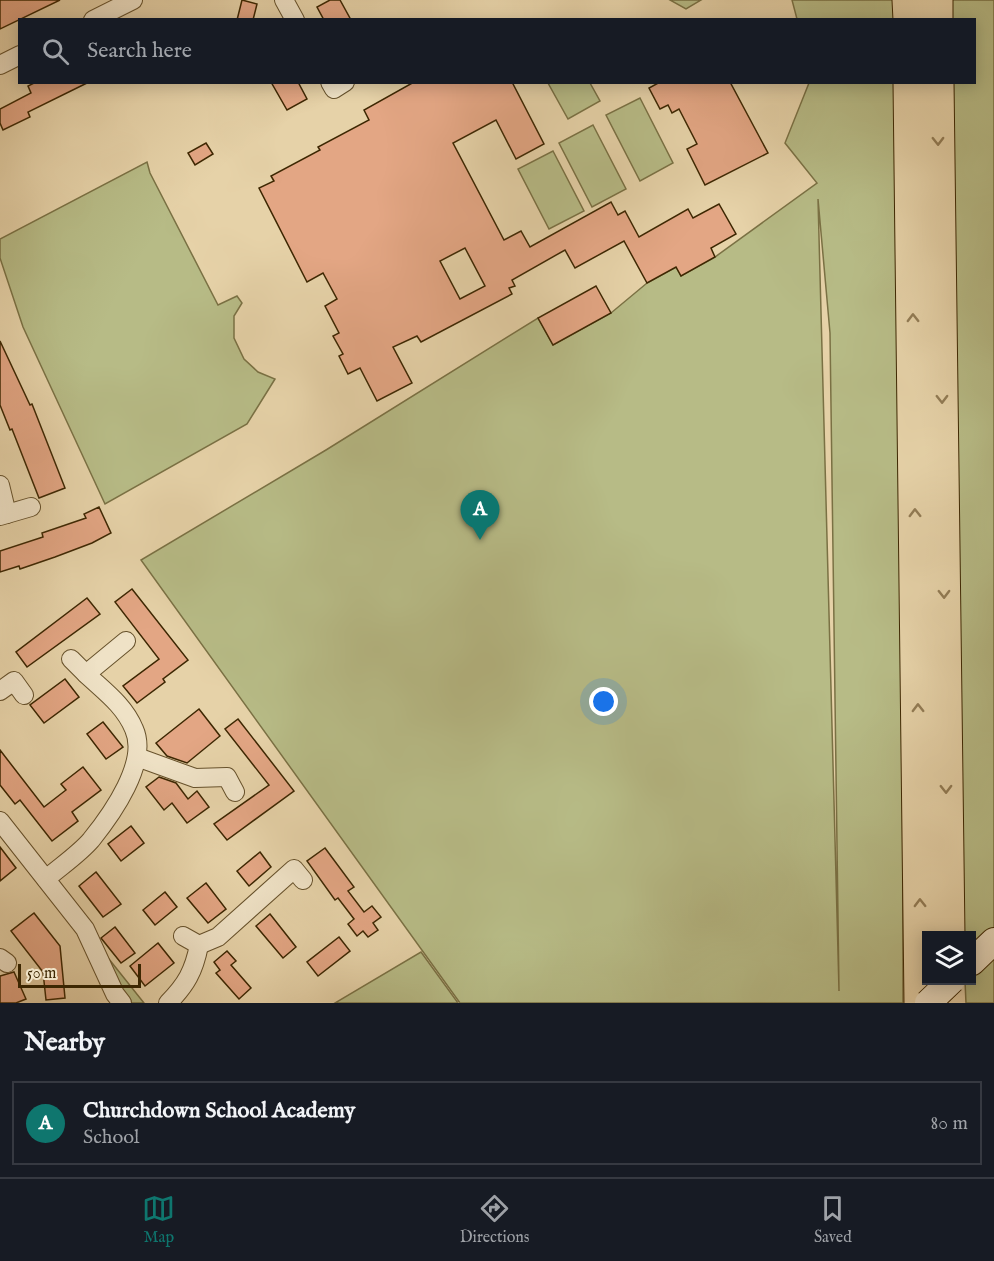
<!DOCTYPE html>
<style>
:root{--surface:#171b24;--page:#20242c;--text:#f1f3f6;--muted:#9ea1a6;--line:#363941;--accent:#0f766e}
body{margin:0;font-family:"IM FELL English",serif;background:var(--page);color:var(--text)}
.controls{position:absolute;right:18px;bottom:18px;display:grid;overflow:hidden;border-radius:0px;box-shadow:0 3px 15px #0003}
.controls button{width:54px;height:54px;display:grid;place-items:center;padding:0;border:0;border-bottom:2px solid var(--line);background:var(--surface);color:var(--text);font:30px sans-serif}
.scale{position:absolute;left:18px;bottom:15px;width:123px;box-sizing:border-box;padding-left:6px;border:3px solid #3d2702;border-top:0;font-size:16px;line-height:21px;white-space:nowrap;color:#3d2702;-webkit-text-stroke:4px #efe2c6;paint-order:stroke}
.you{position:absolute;left:604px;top:702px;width:21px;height:21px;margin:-15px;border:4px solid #fff;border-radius:50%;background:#1a73e8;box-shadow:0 0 0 9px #1a73e833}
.badge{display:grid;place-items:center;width:39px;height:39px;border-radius:50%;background:var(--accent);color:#fff;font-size:20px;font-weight:700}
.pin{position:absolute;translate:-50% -50px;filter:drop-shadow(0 2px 3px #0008)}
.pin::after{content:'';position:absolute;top:32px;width:21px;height:18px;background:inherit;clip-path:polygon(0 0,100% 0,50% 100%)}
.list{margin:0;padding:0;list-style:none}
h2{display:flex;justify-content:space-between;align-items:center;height:78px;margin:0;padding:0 24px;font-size:26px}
h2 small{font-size:20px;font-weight:400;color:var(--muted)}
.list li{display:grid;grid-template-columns:39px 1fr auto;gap:18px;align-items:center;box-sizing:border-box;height:84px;margin:0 12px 12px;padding:0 12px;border:2px solid var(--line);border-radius:0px}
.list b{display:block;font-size:22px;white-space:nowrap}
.list p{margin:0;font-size:20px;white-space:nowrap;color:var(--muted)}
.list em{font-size:20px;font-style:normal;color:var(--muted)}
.icon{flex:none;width:33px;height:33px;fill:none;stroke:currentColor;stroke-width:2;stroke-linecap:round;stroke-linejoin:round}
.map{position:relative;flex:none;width:994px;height:1003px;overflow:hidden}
.search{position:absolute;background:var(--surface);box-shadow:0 3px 15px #0003;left:18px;right:18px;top:18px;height:66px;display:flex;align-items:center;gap:15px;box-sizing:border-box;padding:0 21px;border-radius:0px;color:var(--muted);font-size:22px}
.sheet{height:174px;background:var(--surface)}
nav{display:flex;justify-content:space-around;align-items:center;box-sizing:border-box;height:84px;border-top:2px solid var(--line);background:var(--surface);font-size:16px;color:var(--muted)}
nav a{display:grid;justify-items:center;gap:3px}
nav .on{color:var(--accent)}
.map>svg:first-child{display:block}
.green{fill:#b7bb86;stroke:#7a7144;stroke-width:1.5;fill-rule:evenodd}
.building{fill:#e3a684;stroke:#3d2702;stroke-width:1.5;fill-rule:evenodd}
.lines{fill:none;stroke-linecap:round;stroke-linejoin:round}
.street-casing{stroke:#67522c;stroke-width:20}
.secondary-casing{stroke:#3d2702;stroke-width:28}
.highway-casing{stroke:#3d2702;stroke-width:35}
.street{stroke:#efe2c6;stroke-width:18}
.secondary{stroke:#efe2c6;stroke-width:26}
.highway{stroke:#e6d2a8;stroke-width:33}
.secondary-bridge-casing{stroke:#3d2702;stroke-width:28;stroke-linecap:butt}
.secondary-bridge{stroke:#efe2c6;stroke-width:26}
.oneway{stroke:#927c55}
</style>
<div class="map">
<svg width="994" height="1003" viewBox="0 0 994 1003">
<rect width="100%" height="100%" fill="#e6d2a8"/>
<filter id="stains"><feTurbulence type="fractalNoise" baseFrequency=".00333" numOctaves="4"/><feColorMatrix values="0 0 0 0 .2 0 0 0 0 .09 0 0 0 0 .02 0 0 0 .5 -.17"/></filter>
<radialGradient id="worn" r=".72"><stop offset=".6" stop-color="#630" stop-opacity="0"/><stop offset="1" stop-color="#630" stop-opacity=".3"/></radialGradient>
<!-- green -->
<g class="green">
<polygon points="670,0 701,0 686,9"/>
<polygon points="792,0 895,0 895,19 797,19"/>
<polygon points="949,0 994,0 994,1003 966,1003 965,981 972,980 972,936 964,935 950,83 974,82 974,20 949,19"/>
<polygon points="548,83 590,83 600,101 568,119"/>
<path d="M809,83H896L902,517L903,1003H460L141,560L326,450L538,318L553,345L611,313L647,283L676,267L681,276L715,257L817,183L785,143ZM818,199L830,333L839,991V990Z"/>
<polygon points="640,98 673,163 640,181 606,115"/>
<polygon points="593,125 626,189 592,207 559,143"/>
<polygon points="553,151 584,211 549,229 518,169"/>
<polygon points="147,162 150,173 218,305 237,296 242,303 234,316 234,338 244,359 258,372 275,379 247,424 105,504 23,327 0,258 0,239"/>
<polygon points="85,929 144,1003 122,1003"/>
<polygon points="421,952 458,1003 335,1003"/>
</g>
<!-- building -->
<g class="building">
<polygon points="0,0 60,0 0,29"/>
<polygon points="242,0 257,4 253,20 237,20"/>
<polygon points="330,0 340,0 351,20 324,20 317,7"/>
<polygon points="36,82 89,82 28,112 30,117 3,130 0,123 0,109 31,93 28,86"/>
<polygon points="271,82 298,82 307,99 287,110"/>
<path d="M414,82H512L544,144L516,159L496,120L453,143L504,240L521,231L530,247L611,202L618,215L625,211L639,237L688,209L693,218L719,204L736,234L711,248L715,257L681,276L676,267L647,283L624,241L575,268L565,250L512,280L515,286L509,288L512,294L421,342L417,336L393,347L412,383L377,401L360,368L348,374L339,356L343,354L333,336L339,333L325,306L337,299L323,273L307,282L259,188L274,181L271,176L320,150L318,147L369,120L364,110ZM465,248L485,286L460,299L440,261Z"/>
<polygon points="660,82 730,82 768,153 705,185 687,149 697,144 679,109 672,113 668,105 660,109 649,88"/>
<polygon points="206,143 213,154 195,165 188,153"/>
<polygon points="596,286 611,313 553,345 538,318"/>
<polygon points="0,341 30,405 32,404 65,488 39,498 12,429 10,430 0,405"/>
<polygon points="99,507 111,533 92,543 55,557 20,569 19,566 0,572 0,551 43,537 42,533 86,518 84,514"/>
<polygon points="132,589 188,660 163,679 165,682 137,703 123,686 159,659 115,602"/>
<polygon points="87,598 100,614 27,667 16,652"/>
<polygon points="65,679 79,697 44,723 30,705"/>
<polygon points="199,709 220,736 187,763 167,756 156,743"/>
<polygon points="238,719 294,791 227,840 214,824 269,785 225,729"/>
<polygon points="103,722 123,747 106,759 87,734"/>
<polygon points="0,750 44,807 66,790 61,784 83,767 101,790 72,812 78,821 52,841 20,800 15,804 0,785"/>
<polygon points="159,777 176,783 188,799 197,791 209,807 187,823 172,803 164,810 146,787"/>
<polygon points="131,826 144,843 121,861 108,844"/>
<polygon points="0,847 16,868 0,881"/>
<polygon points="325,848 354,887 348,891 364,912 372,906 381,917 373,923 378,930 368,937 363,931 357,936 348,924 354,919 338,898 335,900 307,861"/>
<polygon points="260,852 271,867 249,886 237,871"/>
<polygon points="96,872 121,904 103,917 79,886"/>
<polygon points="206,883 226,909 208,923 187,898"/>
<polygon points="165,892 177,907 155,925 143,910"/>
<polygon points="34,913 60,946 65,998 46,1000 43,972 11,931"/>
<polygon points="270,914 296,947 283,958 256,926"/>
<polygon points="115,927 135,953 121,963 101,938"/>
<polygon points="339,937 350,951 318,976 307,962"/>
<polygon points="158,943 174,963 145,986 130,966"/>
<polygon points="227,951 236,961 231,965 251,988 239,999 216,973 220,970 214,962"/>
<polygon points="14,972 26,999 16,1003 0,1003 0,976"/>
</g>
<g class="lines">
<!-- street casing -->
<g class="street-casing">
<g id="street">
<polyline points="284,0 295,20"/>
<polyline points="93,20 133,0"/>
<polyline points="0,65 20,55"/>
<polyline points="330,82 334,89 345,82"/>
<polyline points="0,485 7,514"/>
<polyline points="0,516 31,507"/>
<polyline points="71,659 86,674"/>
<polyline points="0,691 14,681 24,695"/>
<polyline points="137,757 195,778 227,777 235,792"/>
<polyline points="0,821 85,929 115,994 122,1003"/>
<path d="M46,879C61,866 79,854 91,840C112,814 149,762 134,729C124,705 104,691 86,674L126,641"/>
<polyline points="199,945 218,937 294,869 303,880"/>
<polyline points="0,958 7,963"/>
<path d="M168,1003C186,985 194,971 199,945L183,936"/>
</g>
</g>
<!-- secondary casing -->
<g class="secondary-casing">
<polyline id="secondary" points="972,962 994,941"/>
</g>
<!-- highway casing -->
<g class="highway-casing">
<g id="highway">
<polyline points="909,0 910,20"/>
<polyline points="936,0 936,20"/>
<polyline points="910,82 921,1003"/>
<polyline points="937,82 948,936"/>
</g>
</g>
<!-- street -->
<use href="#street" class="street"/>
<!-- secondary -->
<use href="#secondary" class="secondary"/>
<!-- highway -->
<use href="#highway" class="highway"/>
<!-- secondary-bridge casing -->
<g class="secondary-bridge-casing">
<polyline id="secondary-bridge" points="928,1003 952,980"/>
</g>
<!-- secondary-bridge -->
<use href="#secondary-bridge" class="secondary-bridge"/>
</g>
<!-- one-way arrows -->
<defs><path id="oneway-chevron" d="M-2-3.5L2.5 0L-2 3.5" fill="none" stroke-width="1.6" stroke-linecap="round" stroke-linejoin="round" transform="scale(1.5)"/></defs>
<g class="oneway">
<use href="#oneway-chevron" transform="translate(938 141) rotate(89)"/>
<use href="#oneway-chevron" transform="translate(913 318) rotate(-91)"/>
<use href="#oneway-chevron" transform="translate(942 399) rotate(89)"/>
<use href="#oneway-chevron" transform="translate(915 513) rotate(-91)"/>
<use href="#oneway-chevron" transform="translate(944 594) rotate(89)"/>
<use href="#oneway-chevron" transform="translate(918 708) rotate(-91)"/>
<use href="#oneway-chevron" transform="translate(946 789) rotate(89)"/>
<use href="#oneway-chevron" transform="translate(920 903) rotate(-91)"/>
</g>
<rect width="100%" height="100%" filter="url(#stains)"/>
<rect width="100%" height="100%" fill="url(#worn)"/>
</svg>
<div class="controls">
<button><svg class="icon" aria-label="layers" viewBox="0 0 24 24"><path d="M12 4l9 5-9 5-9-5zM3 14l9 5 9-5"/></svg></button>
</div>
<div class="scale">50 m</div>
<div class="you"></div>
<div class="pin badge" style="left:480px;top:540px">A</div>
<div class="search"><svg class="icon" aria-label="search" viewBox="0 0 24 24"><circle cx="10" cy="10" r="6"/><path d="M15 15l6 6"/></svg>Search here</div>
</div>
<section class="sheet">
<h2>Nearby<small></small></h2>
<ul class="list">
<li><span class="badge">A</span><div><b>Churchdown School Academy</b><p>School</p></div><em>80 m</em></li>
</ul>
</section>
<nav>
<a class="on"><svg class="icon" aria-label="map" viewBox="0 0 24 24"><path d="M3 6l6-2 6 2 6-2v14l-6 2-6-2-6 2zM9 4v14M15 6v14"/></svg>Map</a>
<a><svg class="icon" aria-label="directions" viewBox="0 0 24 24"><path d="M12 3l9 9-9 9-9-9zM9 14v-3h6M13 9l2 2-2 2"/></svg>Directions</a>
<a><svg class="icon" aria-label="saved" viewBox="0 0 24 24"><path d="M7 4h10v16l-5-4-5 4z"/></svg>Saved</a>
</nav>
